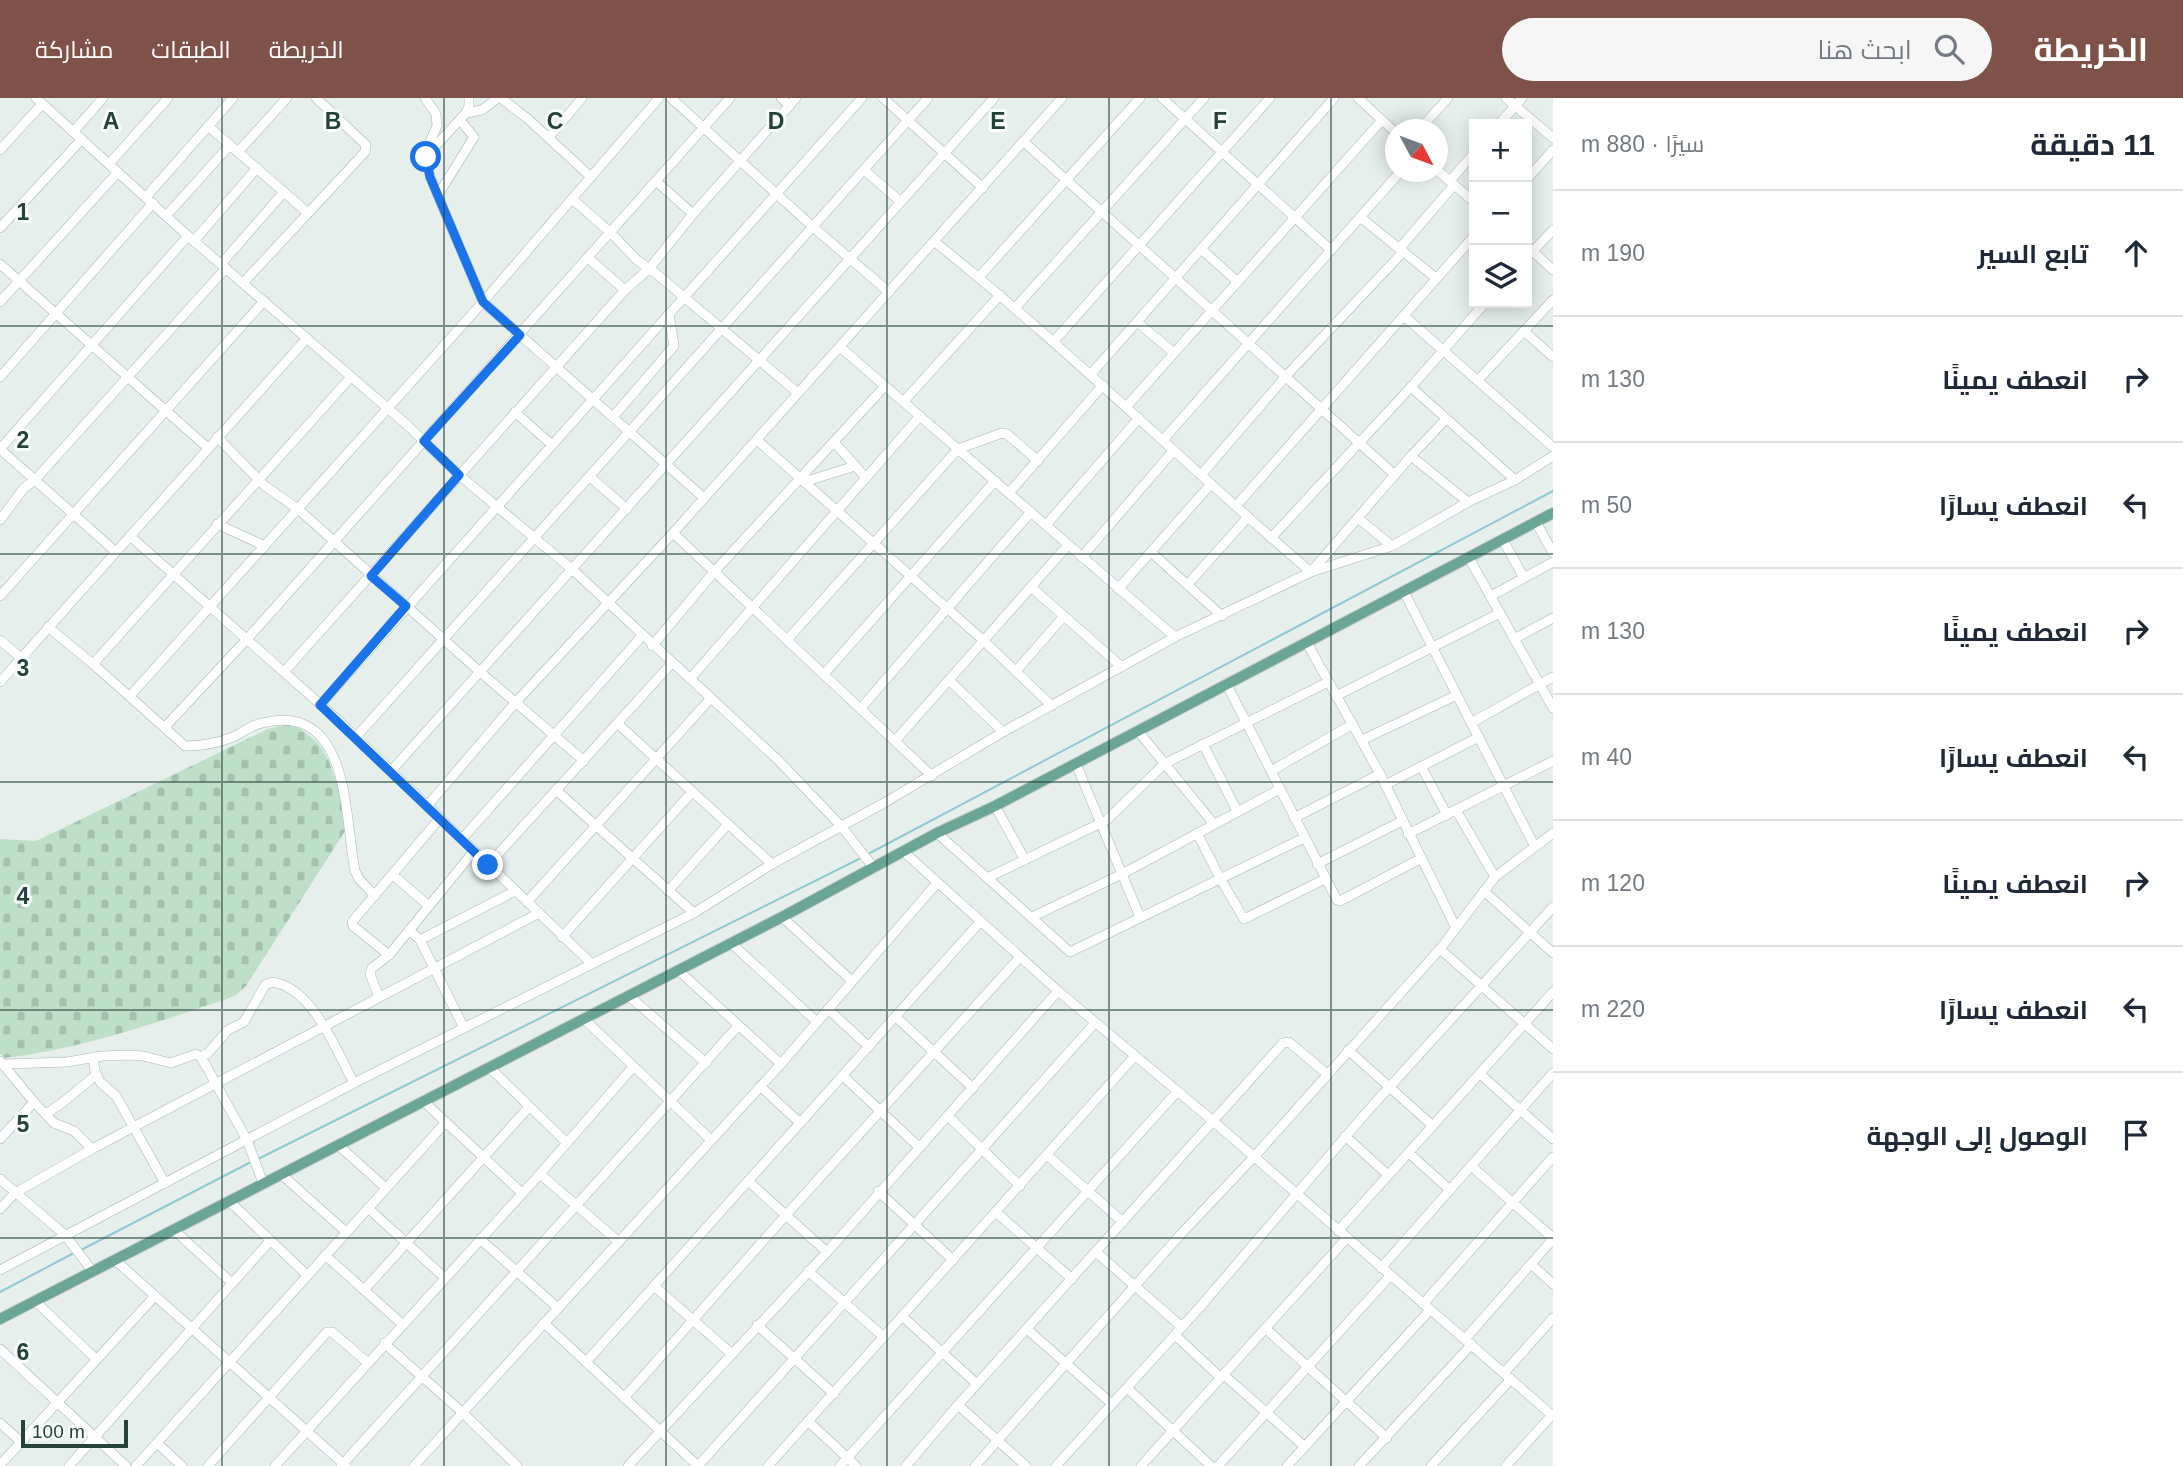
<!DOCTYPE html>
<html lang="ar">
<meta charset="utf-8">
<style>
:root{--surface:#fff;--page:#f6f6f7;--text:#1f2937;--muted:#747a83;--line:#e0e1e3;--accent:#7f5249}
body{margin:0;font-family:Arial,Cairo,sans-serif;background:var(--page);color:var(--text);direction:rtl}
.controls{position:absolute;right:21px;top:21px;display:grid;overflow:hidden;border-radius:0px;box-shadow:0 4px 18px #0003}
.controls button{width:63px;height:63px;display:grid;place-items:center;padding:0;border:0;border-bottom:2px solid var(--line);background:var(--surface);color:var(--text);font:35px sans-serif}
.compass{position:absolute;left:1385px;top:21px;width:63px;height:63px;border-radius:50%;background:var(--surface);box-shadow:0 4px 18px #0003;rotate:131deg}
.scale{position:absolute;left:21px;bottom:18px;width:107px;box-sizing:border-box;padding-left:7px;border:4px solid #24423a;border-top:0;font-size:19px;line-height:24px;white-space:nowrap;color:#24423a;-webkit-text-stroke:5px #f7fbf9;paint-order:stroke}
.stop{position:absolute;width:21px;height:21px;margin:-16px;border:5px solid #1a73e8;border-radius:50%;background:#fff}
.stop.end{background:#1a73e8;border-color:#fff;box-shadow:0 2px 7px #0008}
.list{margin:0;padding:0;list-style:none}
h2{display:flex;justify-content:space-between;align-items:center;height:91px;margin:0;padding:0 28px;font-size:30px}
h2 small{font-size:23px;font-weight:400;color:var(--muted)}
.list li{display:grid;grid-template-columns:46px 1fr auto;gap:21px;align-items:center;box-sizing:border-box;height:126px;padding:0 28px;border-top:2px solid var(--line)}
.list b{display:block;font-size:26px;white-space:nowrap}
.list em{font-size:23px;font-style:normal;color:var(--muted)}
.icon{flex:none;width:38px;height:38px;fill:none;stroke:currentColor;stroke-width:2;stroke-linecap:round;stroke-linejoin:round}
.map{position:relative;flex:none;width:1553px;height:1368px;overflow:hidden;direction:ltr}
header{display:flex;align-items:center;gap:42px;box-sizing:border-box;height:98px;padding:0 35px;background:var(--accent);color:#fff}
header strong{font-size:33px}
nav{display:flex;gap:38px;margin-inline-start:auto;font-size:24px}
.search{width:490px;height:63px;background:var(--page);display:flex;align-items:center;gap:18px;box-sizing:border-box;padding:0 24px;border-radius:38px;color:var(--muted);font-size:26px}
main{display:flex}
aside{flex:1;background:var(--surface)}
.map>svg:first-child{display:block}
.cemetery{fill:url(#cemetery-stones)}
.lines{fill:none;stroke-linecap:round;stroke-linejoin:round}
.stream{stroke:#8ec9d4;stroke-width:2}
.minor-casing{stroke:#a8b8b2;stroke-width:10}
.major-casing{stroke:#c2cac8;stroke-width:12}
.minor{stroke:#fff;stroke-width:9}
.major{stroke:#6aa596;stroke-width:10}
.route{stroke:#1a73e8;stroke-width:9}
.grid{fill:none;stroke:#24423a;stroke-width:2;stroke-opacity:0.55}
.grid-label{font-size:23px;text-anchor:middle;font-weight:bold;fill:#24423a;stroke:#f7fbf9;stroke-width:6;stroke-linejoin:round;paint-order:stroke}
</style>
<header>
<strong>الخريطة</strong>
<div class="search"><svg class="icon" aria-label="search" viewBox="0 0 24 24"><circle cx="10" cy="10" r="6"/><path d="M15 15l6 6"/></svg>ابحث هنا</div>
<nav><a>الخريطة</a><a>الطبقات</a><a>مشاركة</a></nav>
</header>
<main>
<aside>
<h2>11 دقيقة<small>سيرًا · 880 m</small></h2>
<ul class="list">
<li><svg class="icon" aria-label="ahead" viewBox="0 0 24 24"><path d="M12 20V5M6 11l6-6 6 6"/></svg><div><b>تابع السير</b></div><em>190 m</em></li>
<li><svg class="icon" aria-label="right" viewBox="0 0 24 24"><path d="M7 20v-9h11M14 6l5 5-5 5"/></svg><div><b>انعطف يمينًا</b></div><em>130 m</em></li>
<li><svg class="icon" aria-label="left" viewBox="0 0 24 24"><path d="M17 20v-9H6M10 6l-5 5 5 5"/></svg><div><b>انعطف يسارًا</b></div><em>50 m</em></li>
<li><svg class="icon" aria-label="right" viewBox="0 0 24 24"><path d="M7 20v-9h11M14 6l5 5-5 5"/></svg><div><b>انعطف يمينًا</b></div><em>130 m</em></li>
<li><svg class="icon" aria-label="left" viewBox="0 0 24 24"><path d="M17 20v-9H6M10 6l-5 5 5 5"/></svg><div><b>انعطف يسارًا</b></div><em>40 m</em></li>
<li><svg class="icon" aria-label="right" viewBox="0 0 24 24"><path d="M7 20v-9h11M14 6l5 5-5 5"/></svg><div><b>انعطف يمينًا</b></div><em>120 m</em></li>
<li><svg class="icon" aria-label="left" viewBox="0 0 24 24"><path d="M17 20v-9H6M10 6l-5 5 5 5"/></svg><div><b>انعطف يسارًا</b></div><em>220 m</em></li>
<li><svg class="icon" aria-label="arrive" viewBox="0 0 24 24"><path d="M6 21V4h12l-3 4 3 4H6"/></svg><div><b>الوصول إلى الوجهة</b></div></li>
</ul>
</aside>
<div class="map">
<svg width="1553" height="1368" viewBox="0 0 1553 1368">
<defs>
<pattern id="cemetery-stones" width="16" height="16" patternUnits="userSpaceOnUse" patternTransform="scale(1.75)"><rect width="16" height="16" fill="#bfe0c8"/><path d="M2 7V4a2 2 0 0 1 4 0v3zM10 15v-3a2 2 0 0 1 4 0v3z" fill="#a4c1ad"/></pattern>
</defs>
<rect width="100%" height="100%" fill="#e6efeb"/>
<!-- cemetery -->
<path class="cemetery" d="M288,626L301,631L318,645L328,661L340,695L345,733L246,888L236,897L224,902C152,926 81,951 5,960L0,956V741L36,743L268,631Z"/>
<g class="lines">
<!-- stream -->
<g class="stream">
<polyline points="870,755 1553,393"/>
<polyline points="260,1060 859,761"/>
<polyline points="83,1151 249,1065"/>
<polyline points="0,1194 72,1156"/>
</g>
<!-- minor casing -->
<g class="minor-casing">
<g id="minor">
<polyline points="36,0 188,138 406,326 459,377 573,472 778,662 841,728 874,770"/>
<polyline points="425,0 436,16 437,28 426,53 430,79 483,204 704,400"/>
<polyline points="501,0 528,21 591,79"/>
<polyline points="671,0 813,129 889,194"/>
<polyline points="781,0 790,8"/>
<polyline points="883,0 983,90"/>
<polyline points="1162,0 1331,152"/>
<polyline points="1358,0 1395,34"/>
<polyline points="1506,0 1553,40"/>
<polyline points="466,15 482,12 498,0"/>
<polyline points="1499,26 1522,0"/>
<polyline points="208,28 308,115"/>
<polyline points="1419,32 1448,0"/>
<polyline points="73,34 103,0"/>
<polyline points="549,39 582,0"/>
<polyline points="1024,44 1395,377"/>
<polyline points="0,52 42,6"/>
<polyline points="238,54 287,0"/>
<polyline points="428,56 466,15 469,8 469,0"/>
<polyline points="109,66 168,0"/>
<polyline points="864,72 900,103"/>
<polyline points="1437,72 1474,104"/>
<polyline points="1527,81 1553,52"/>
<polyline points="1450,83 1474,55"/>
<polyline points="657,84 693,116"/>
<polyline points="438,97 474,39 460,22"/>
<polyline points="146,99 233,0"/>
<polyline points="572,101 610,134 637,162 659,178 798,295"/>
<polyline points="166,118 230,47"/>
<polyline points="1360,119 1436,180"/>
<polyline points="0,130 82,41"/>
<polyline points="194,143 257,70"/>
<path d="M935,144C1065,248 1184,366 1311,474L1411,358"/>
<polyline points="1527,148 1553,172"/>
<polyline points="1201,151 1238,184"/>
<polyline points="1399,151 1454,87"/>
<polyline points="1527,159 1553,132"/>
<polyline points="588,160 625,192"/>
<polyline points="0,166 208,350"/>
<polyline points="221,166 284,94"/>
<polyline points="979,179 1140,0"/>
<polyline points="243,185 365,54 366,47 316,0"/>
<polyline points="0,204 118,74"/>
<polyline points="1015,210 1204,0"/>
<polyline points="1404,218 1553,349"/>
<polyline points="1137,224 1173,254"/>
<polyline points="1524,233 1553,259"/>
<polyline points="1054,243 1270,0"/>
<polyline points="840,249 1175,539"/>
<polyline points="1091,276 1334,0"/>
<polyline points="0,279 153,105"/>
<polyline points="1478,282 1553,202"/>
<polyline points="1411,289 1515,382"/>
<polyline points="904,303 1000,197"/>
<polyline points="1126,309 1382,22"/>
<polyline points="515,314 552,347"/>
<polyline points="613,319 674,248 669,216"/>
<polyline points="1446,321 1411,358 1468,404"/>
<polyline points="217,339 265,388 298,411 479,573 584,663"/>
<polyline points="757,342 984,543 1052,608"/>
<polyline points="1163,342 1400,74"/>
<polyline points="834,344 866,380"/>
<polyline points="0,351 188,138"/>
<polyline points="0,351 116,454"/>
<polyline points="1201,377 1286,278 1403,154"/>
<polyline points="590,379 627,411"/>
<polyline points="804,384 855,368"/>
<polyline points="1009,395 1103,287"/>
<polyline points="1236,408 1474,138"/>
<polyline points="1359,421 1392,448"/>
<polyline points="0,422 24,390 34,383 226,170"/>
<polyline points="1536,424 1553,455"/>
<polyline points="217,426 265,448"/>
<polyline points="1046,427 1139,320"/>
<polyline points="673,435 932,678"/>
<polyline points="130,438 337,621 592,866"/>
<polyline points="1271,440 1411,289 1485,205"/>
<polyline points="1503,442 1524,480"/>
<polyline points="1151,454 1222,518"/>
<polyline points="1082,459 1174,352"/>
<polyline points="1469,460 1553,610"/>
<polyline points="1188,486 1248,419"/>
<polyline points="1031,489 1122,569"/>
<polyline points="1118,491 1211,386"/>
<polyline points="1404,494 1534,747"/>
<polyline points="0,498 264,203"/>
<polyline points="1491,498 1553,464"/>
<path d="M48,529L93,566L185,648C201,648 218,645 233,639C242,635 251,627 262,625C351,603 344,718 355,773L359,781L375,798"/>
<polyline points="1514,541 1553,520"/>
<polyline points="0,542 21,560"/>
<polyline points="787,542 958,351 1002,335 1007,336 1038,363"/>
<polyline points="1307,545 1380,676 1456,830"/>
<polyline points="652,548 714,474 885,288"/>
<polyline points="93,566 351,279"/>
<polyline points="1016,573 1064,518"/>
<polyline points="284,574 625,192 649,171 693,116 796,0"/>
<polyline points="824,576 995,383"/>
<polyline points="690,581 920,318"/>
<polyline points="949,582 1003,634"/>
<polyline points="0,584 307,240"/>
<polyline points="1227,587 1337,802 1340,803 1420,761"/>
<polyline points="130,598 483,204 659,0"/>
<polyline points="1336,598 1500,515"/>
<polyline points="320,607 862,0"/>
<polyline points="861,610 1031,414"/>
<polyline points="1471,625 1553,579"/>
<polyline points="618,626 772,766"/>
<polyline points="165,629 247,541 730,0"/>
<polyline points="1138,633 1213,725"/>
<polyline points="356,639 928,0"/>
<polyline points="1362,642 1457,597"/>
<polyline points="895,643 1068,447"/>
<polyline points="1203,646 1237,713"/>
<polyline points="1076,666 1140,819"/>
<polyline points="1421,668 1447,717"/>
<polyline points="391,673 994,0"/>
<polyline points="1271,673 1353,626"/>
<polyline points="1385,687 1479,639"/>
<polyline points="556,692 694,815"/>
<polyline points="427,708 516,604 673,435 1062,0"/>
<polyline points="995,708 1025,762"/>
<polyline points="1456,712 1495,779"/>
<polyline points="1294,720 1380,676"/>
<polyline points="937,735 1070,854 1304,740"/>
<polyline points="1197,735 1220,780 1244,821 1325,781"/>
<polyline points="1408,736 1553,663"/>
<polyline points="462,741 642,538"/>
<polyline points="904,754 1058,893 1213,1023 1553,1318"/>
<polyline points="1317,766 1402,723"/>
<polyline points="488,767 672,565"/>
<polyline points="393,777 429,808"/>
<polyline points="989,779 1107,722 1164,666 1328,584"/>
<polyline points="668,793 728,726"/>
<polyline points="1484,793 1553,855"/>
<polyline points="527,804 711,600"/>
<polyline points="782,819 852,883"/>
<polyline points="1032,819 1122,776 1280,691"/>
<polyline points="409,832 420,842 464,930"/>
<polyline points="562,839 692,694"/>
<polyline points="420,842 515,793"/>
<polyline points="731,845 817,924"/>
<polyline points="1440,851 1553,951"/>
<polyline points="389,857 353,828 352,824 440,720"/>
<polyline points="678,872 781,966"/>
<polyline points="629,898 706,965"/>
<polyline points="379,899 370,876 372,870 389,857 474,753"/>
<polyline points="828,911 869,949"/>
<polyline points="897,920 973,990"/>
<polyline points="584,921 711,1042"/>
<polyline points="1348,952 1433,1028"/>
<polyline points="93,959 95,973 100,984 116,998 165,1085"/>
<polyline points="201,959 247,1042 263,1085"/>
<polyline points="0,963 34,1004 54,1025 74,1033 92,1051"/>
<path d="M5,966L67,964L102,958L129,957L143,958L171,965L196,956L201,959L208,955L228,932L244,924L265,887L273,884C314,891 336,953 354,985"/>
<polyline points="490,970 566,1044"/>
<polyline points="1480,976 1553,1041"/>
<polyline points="843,978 919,1049"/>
<polyline points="760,988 799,1024"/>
<polyline points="423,1003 522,1095"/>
<polyline points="46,1016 62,1005 96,977"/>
<polyline points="948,1018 1020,1088"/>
<polyline points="1345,1038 1388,1077"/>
<polyline points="0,1041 34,1004"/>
<polyline points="338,1047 386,1090"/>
<polyline points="1409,1055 1450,1092"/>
<polyline points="1047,1057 1123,1124"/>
<polyline points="1471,1068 1553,1140"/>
<polyline points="281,1076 346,1134"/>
<polyline points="540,1076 619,1144"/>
<polyline points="0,1081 65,1137 93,1174"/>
<polyline points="748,1083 827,1154"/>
<polyline points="878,1093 953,1162"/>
<polyline points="229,1103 307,1177"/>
<polyline points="368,1110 445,1180"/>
<polyline points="0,1111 15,1095 92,1051 539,815"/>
<polyline points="996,1114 1072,1181"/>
<polyline points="174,1132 232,1185"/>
<polyline points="1338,1133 1553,894"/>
<polyline points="480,1141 558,1210"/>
<polyline points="1097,1155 1182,1229"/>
<polyline points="325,1157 402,1226"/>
<polyline points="115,1162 346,1368"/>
<polyline points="1531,1166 1553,1186"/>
<polyline points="1381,1170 1553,975"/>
<polyline points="0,1172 354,985 694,815 772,766 884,705 1003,634 1175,539 1311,474 1392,448 1468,404 1515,382 1553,358"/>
<polyline points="808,1173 884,1239"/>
<polyline points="654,1188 732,1256"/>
<polyline points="364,1192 529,1009"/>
<polyline points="35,1203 96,1261"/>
<polyline points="1423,1206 1553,1059"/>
<polyline points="902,1218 977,1286"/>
<polyline points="544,1225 698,1368"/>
<polyline points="757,1227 834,1296"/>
<polyline points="1027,1231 1112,1306"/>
<polyline points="1266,1231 1387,1340"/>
<polyline points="1175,1237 1221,1280"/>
<polyline points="1465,1241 1553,1141"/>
<polyline points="384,1245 462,1314 517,1368"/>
<polyline points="0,1251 126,1368"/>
<polyline points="586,1264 980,824"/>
<polyline points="1504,1275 1553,1220"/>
<polyline points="1224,1277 1304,1348"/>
<polyline points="1127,1290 1211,1368"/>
<polyline points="624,1300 786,1117 1020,859"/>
<polyline points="958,1307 1026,1368"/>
<polyline points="808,1323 856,1368"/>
<polyline points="0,1325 21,1344"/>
<polyline points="157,1345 182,1368"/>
<polyline points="0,1367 155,1198"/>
<polyline points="69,1368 270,1143"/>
<polyline points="136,1368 446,1024"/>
<polyline points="208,1368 327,1234 332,1234 367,1264"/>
<polyline points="275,1368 540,1076 633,969"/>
<polyline points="341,1368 738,928"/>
<polyline points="414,1368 781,966 937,785"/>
<polyline points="628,1368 827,1154 1058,893"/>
<polyline points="698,1368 1095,925"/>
<polyline points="768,1368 1134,959"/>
<polyline points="840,1368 1176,995"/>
<polyline points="906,1368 958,1307 1283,945 1289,944 1327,976"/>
<polyline points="975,1368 1181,1136 1253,1060 1440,851 1495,779 1553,735"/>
<polyline points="1056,1368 1200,1209 1365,1016 1553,809"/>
<polyline points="1141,1368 1346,1141"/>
<polyline points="1218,1368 1390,1178"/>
<polyline points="1287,1368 1430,1212"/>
<polyline points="1359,1368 1472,1246"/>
<polyline points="1431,1368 1511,1281"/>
<polyline points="1506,1368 1552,1317"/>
</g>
</g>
<!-- major casing -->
<g class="major-casing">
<polyline id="major" points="0,1221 782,819 937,735 995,708 1553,415"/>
</g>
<!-- minor -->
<use href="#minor" class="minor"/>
<!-- major -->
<use href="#major" class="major"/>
</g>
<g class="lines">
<!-- route -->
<polyline class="route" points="426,59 430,79 483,204 520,237 424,343 459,377 371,478 406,508 320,607 488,767"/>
</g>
<!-- grid -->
<path class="grid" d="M222,0V1368M444,0V1368M666,0V1368M887,0V1368M1109,0V1368M1331,0V1368M0,228H1553M0,456H1553M0,684H1553M0,912H1553M0,1140H1553"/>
<g class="grid-label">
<text x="111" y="31">A</text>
<text x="333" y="31">B</text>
<text x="555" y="31">C</text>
<text x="776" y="31">D</text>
<text x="998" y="31">E</text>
<text x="1220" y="31">F</text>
<text x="23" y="122">1</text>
<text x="23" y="350">2</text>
<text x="23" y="578">3</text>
<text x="23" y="806">4</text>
<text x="23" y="1034">5</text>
<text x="23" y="1262">6</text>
</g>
</svg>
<div class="controls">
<button>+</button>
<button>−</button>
<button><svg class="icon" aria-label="layers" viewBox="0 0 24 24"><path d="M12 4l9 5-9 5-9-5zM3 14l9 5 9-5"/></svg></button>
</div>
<svg class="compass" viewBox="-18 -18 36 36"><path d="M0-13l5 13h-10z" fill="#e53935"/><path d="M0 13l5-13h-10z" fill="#747a83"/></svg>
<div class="scale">100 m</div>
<div class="stop" style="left:426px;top:59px"></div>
<div class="stop end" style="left:488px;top:767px"></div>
</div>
</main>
